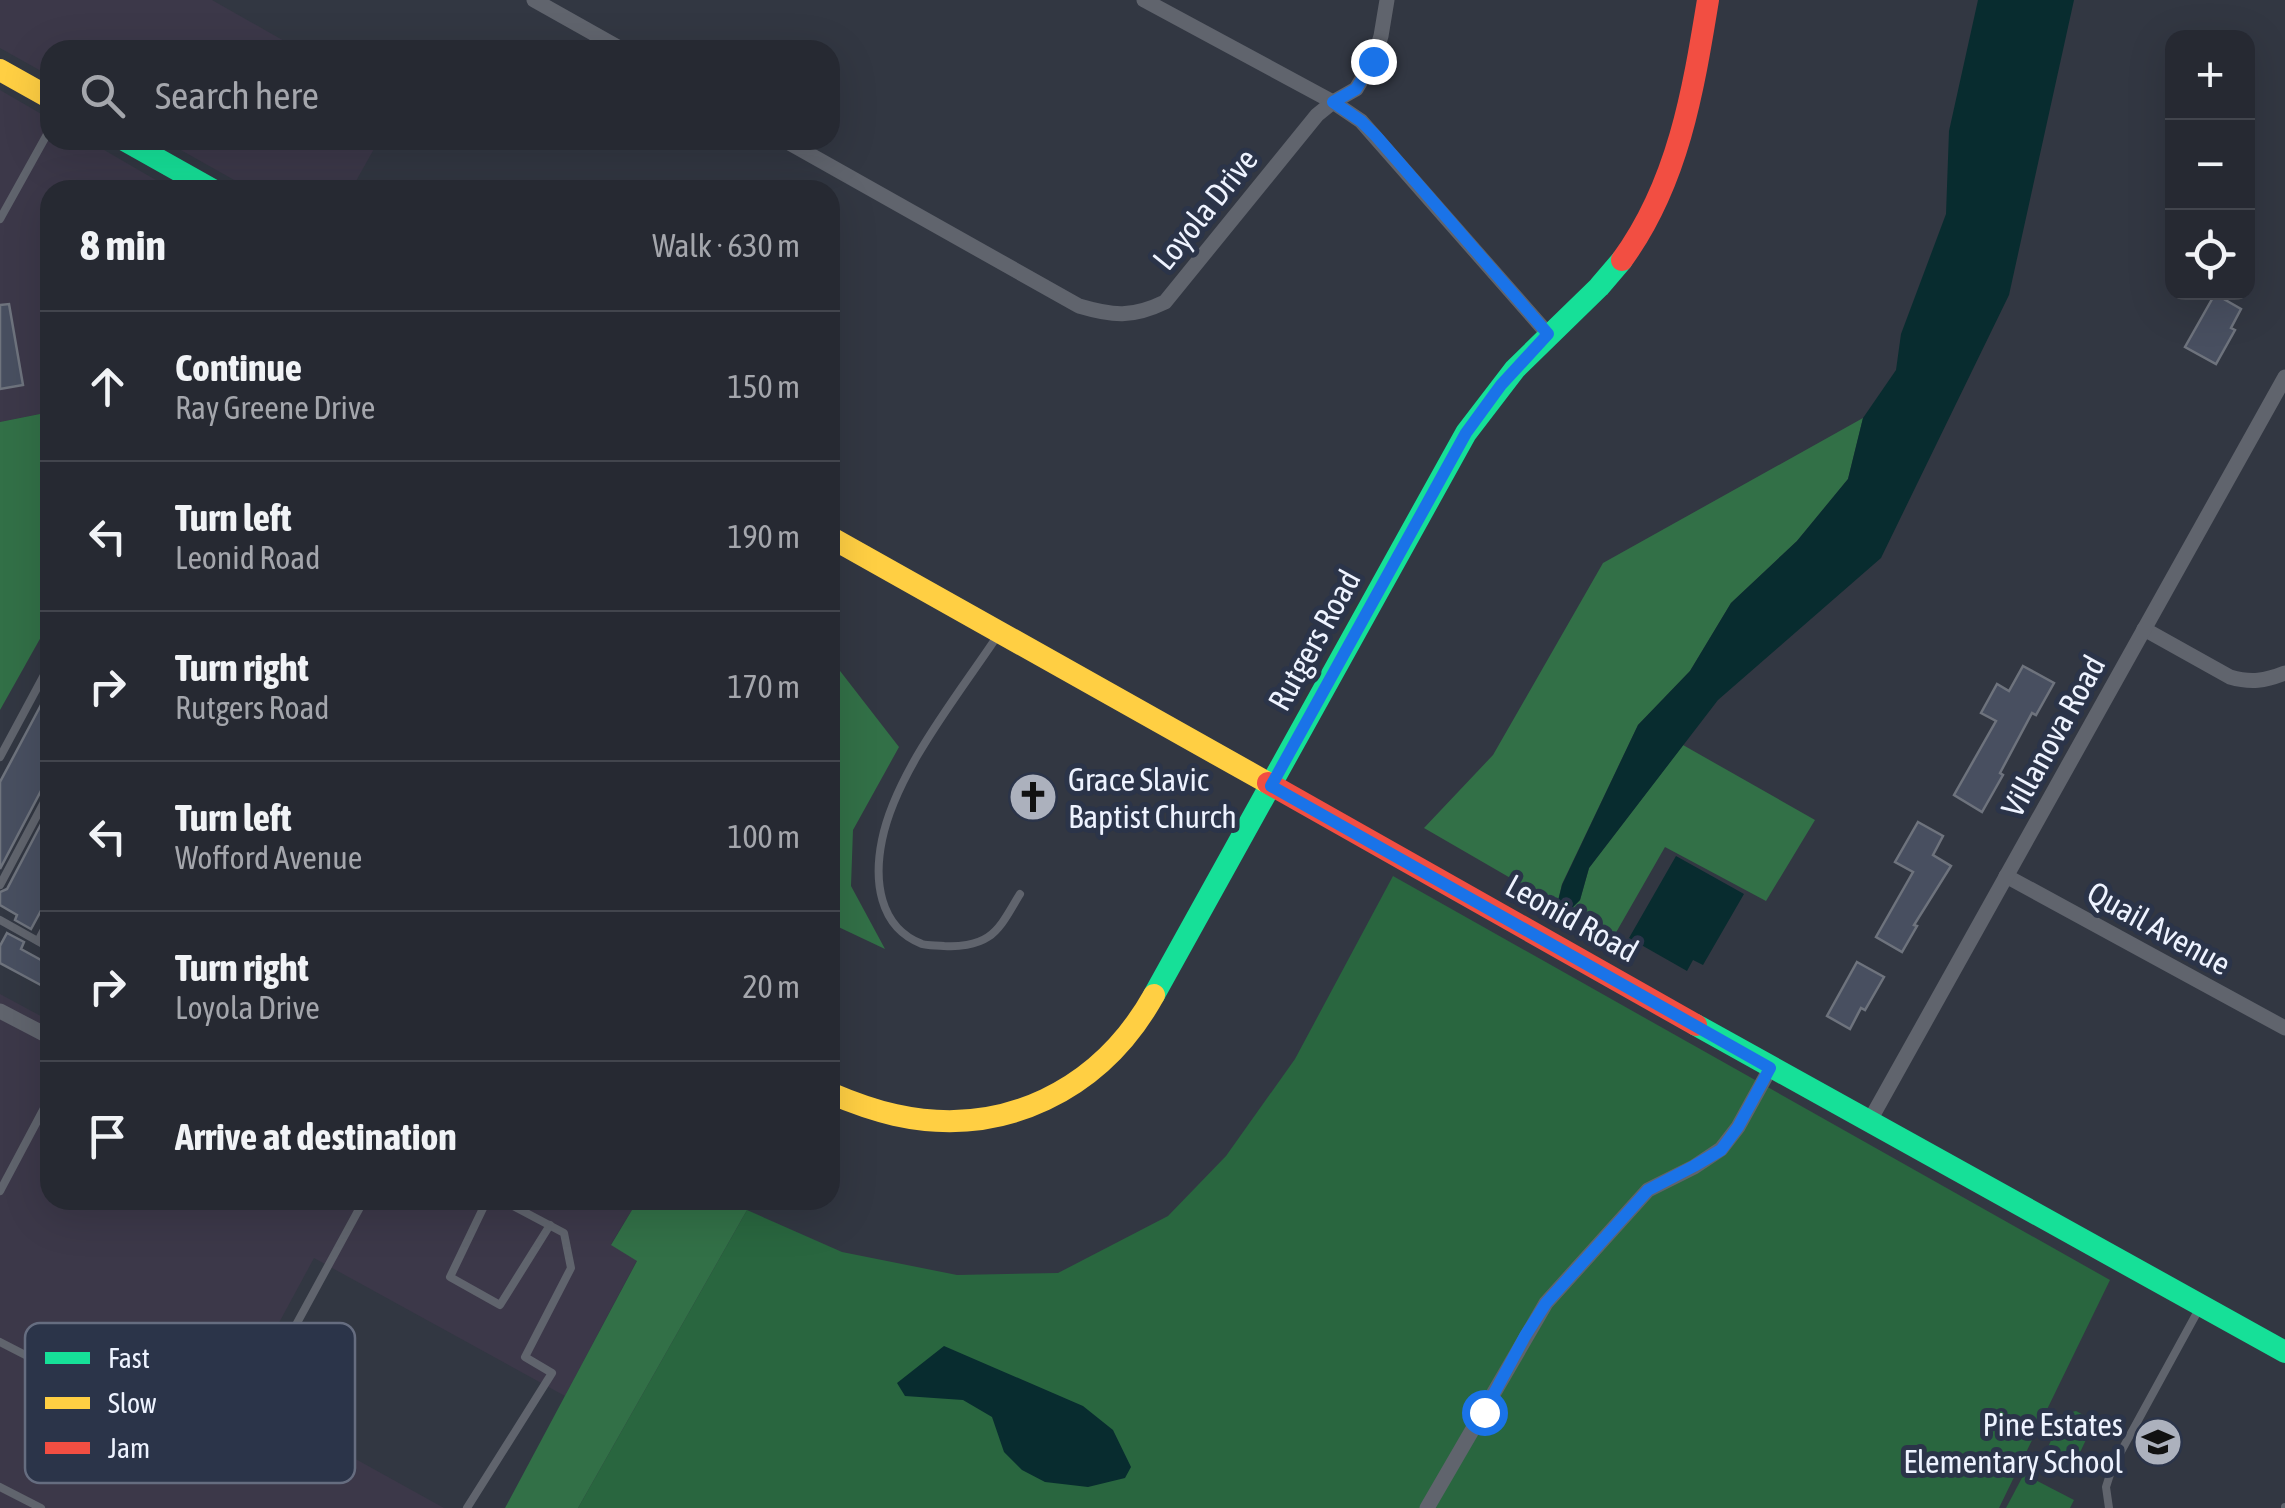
<!DOCTYPE html>
<meta charset="utf-8">
<style>
:root{--surface:#262932;--page:#32353e;--text:#f1f3f6;--muted:#a4a6ac;--line:#42454d}
body{margin:0;font-family:"Asap Condensed",sans-serif;background:var(--page);color:var(--text)}
.controls{position:absolute;right:30px;top:30px;display:grid;overflow:hidden;border-radius:20px;box-shadow:0 10px 40px #0002}
.controls button{width:90px;height:90px;display:grid;place-items:center;padding:0;border:0;border-bottom:2px solid var(--line);background:var(--surface);color:var(--text);font:50px sans-serif}
.stop{position:absolute;width:30px;height:30px;margin:-22px;border:8px solid #1a73e8;border-radius:50%;background:#fff}
.stop.end{background:#1a73e8;border-color:#fff;box-shadow:0 2px 10px #0008}
.list{margin:0;padding:0;list-style:none}
h2{display:flex;justify-content:space-between;align-items:center;height:130px;margin:0;padding:0 40px;font-size:42px}
h2 small{font-size:32px;font-weight:400;color:var(--muted)}
.list li{display:grid;grid-template-columns:65px 1fr auto;gap:30px;align-items:center;box-sizing:border-box;height:150px;padding:0 40px;border-top:2px solid var(--line)}
.list b{display:block;font-size:38px;white-space:nowrap}
.list p{margin:0;font-size:32px;white-space:nowrap;color:var(--muted)}
.list em{font-size:32px;font-style:normal;color:var(--muted)}
.icon{flex:none;width:55px;height:55px;fill:none;stroke:currentColor;stroke-width:2;stroke-linecap:round;stroke-linejoin:round}
.map{position:relative;flex:none;width:2285px;height:1508px;overflow:hidden}
.search{position:absolute;background:var(--surface);box-shadow:0 10px 40px #0002;left:40px;top:40px;width:800px;height:110px;display:flex;align-items:center;gap:25px;box-sizing:border-box;padding:0 35px;border-radius:30px;color:var(--muted);font-size:38px}
.panel{position:absolute;background:var(--surface);box-shadow:0 10px 40px #0002;left:40px;top:180px;width:800px;height:1030px;border-radius:30px}
.map>svg:first-child{display:block}
.commercial{fill:#3c3849}
.green{fill:#29663f}
.forest{fill:#327047}
.water{fill:#082c2f}
.building{fill:#484f60;stroke:#6e737d;stroke-width:2.5}
.lines{fill:none;stroke-linecap:round;stroke-linejoin:round}
.lane{stroke:#60646d;stroke-width:8}
.street{stroke:#60646d;stroke-width:15}
.fast{stroke:#16e098;stroke-width:22}
.slow{stroke:#ffcf43;stroke-width:22}
.jam{stroke:#f24e42;stroke-width:22}
.route{stroke:#1a73e8;stroke-width:12}
.labels{text-anchor:middle;dominant-baseline:central;stroke-width:10;stroke-linejoin:round;paint-order:stroke}
.street-label{font-size:32px;fill:#eef3ff;stroke:#2b3449}
.poi-label{font-size:32px;fill:#eef3ff;stroke:#2b3449;text-anchor:start}
.key{fill:#2b3449;stroke:#666d80;stroke-width:2.5}
.key-label{font-size:28px;fill:#eef3ff}
</style>
<div class="map">
<svg width="2285" height="1508" viewBox="0 0 2285 1508">
<rect width="100%" height="100%" fill="#323742"/>
<!-- commercial -->
<g class="commercial">
<polygon points="0,0 212,0 300,50 50,50 50,76 0,48"/>
<polygon points="0,90 50,119 50,140 87,140 173,190 50,190 50,412 0,422"/>
<polygon points="163,140 379,140 351,190 252,190"/>
<polygon points="0,994 50,1021 50,1200 638,1200 611,1244 637,1260 565,1396 314,1258 240,1395 444,1508 0,1508"/>
</g>
<!-- green -->
<g class="green">
<polygon points="1393,876 2110,1280 1999,1508 578,1508 747,1210 842,1252 957,1275 1058,1273 1168,1216 1226,1156 1295,1059"/>
<polygon points="2076,1411 2089,1418 2093,1425 2074,1465 2052,1467 2046,1464 2043,1457 2064,1414"/>
<polygon points="2024,1474 2074,1500 2070,1508 2006,1508"/>
</g>
<!-- forest -->
<g class="forest">
<polygon points="50,412 50,621 0,710 0,422"/>
<polygon points="1863,418 1848,479 1797,541 1731,603 1690,671 1638,725 1562,884 1557,905 1424,828 1493,755 1603,563"/>
<polygon points="830,658 899,747 853,830 851,886 885,949 830,923"/>
<polygon points="1683,745 1815,820 1766,901 1665,847 1614,936 1568,912 1580,900 1589,868"/>
<polygon points="638,1200 730,1200 747,1210 578,1508 505,1508 637,1261 611,1245"/>
</g>
<!-- water -->
<g class="water">
<polygon points="1978,0 2074,0 2009,295 1881,558 1718,700 1589,868 1580,900 1568,912 1557,905 1562,885 1638,725 1690,671 1731,603 1797,541 1848,479 1863,418 1896,370 1901,334 1946,214 1949,131"/>
<polygon points="1676,856 1744,894 1703,965 1693,960 1687,971 1629,938"/>
<polygon points="944,1346 1083,1406 1113,1430 1131,1467 1125,1478 1088,1487 1045,1482 1022,1470 1004,1452 992,1417 963,1400 905,1396 897,1383"/>
</g>
<!-- building -->
<g class="building">
<polygon points="2215,294 2241,309 2231,328 2235,330 2216,364 2185,347"/>
<polygon points="9,304 23,385 0,389 0,305"/>
<polygon points="2023,666 2054,683 2036,715 2032,713 2000,773 2003,775 1982,812 1954,795 1996,721 1981,713 1997,684 2009,691"/>
<polygon points="50,688 50,784 43,787 0,869 0,782"/>
<polygon points="50,807 50,894 31,929 15,920 17,915 0,905 0,892 7,889"/>
<polygon points="1918,822 1943,836 1933,855 1951,866 1914,925 1917,926 1902,952 1876,937 1913,872 1895,862"/>
<polygon points="7,933 24,942 21,949 50,965 50,990 0,963 0,946"/>
<polygon points="1857,962 1884,977 1865,1010 1861,1008 1850,1029 1827,1016"/>
</g>
<g class="lines">
<!-- lane -->
<g class="lane">
<polyline points="0,219 50,129"/>
<path d="M998,635C959,694 896,771 882,840C874,879 878,927 922,944C928,946 937,945 944,946C958,947 976,945 988,937C1002,928 1011,908 1020,894"/>
<polyline points="0,757 50,664"/>
<polyline points="0,885 50,791"/>
<polyline points="0,920 50,948"/>
<polyline points="38,941 50,918"/>
<polyline points="0,1191 50,1097"/>
<polyline points="487,1200 450,1277 500,1305 550,1225"/>
<polyline points="0,1342 224,1457 364,1200"/>
<polyline points="0,1487 41,1508"/>
<polyline points="467,1508 552,1373 525,1357 571,1268 564,1233 502,1200"/>
<polyline points="2109,1508 2106,1487 2112,1468 2199,1309"/>
<polyline points="2285,1508 2285,1507"/>
</g>
<!-- street -->
<g class="street">
<polyline points="534,0 623,50"/>
<polyline points="1144,0 1333,102 1361,121 1548,334"/>
<path d="M784,140L1079,306C1113,316 1132,318 1165,302L1317,115L1333,102L1356,89L1373,61L1381,36L1387,0"/>
<path d="M2144,629L2230,677C2251,683 2265,681 2285,673"/>
<polyline points="2006,876 2285,1028"/>
<polyline points="0,1011 50,1037"/>
<polyline points="1869,1122 2285,377"/>
<polyline points="1427,1508 1546,1303 1648,1190 1694,1167 1721,1149 1738,1127 1771,1067"/>
</g>
<!-- fast -->
<g class="fast">
<polyline points="124,140 213,190"/>
<polyline points="1154,995 1466,433 1515,369 1599,287 1622,260"/>
<polyline points="1696,1025 2285,1352"/>
</g>
<!-- slow -->
<g class="slow">
<polyline points="0,70 50,98"/>
<polyline points="830,537 1268,783"/>
<path d="M830,1093C851,1102 873,1110 895,1115C1003,1139 1101,1090 1154,995"/>
</g>
<!-- jam -->
<g class="jam">
<path d="M1622,260C1678,183 1693,92 1708,0"/>
<polyline points="1268,783 1696,1025"/>
</g>
</g>
<g class="lines">
<!-- route -->
<polyline class="route" points="1373,61 1356,89 1333,102 1361,121 1376,136 1548,334 1501,385 1466,433 1271,786 1770,1068 1738,1127 1721,1150 1694,1166 1648,1190 1546,1303 1525,1336 1484,1412"/>
</g>
<!-- icons -->
<defs>
<g id="church-disc" transform="scale(2.5)"><circle r="9.5" fill="#acb1bd" stroke="#2b3449"/><path d="M-1.2-6h2.4v3.5h3.3v2.4h-3.3V6h-2.4V-.1h-3.3v-2.4h3.3Z" fill="#111"/></g>
<g id="school-disc" transform="scale(2.5)"><circle r="9.5" fill="#acb1bd" stroke="#2b3449"/><path d="M0-5L7-2L0 1L-7-2ZM-4 1L0 2.5L4 1V4Q0 6-4 4Z" fill="#111"/></g>
</defs>
<g fill-rule="evenodd">
<use href="#church-disc" x="1033" y="797"/>
<use href="#school-disc" x="2158" y="1442"/>
</g>
<g class="labels">
<!-- street labels -->
<g class="street-label">
<text transform="translate(1205 209) rotate(-51)">Loyola Drive</text>
<text transform="translate(1314 640) rotate(-61)">Rutgers Road</text>
<text transform="translate(2053 736) rotate(-61)">Villanova Road</text>
<text transform="translate(1572 918) rotate(29)">Leonid Road</text>
<text transform="translate(2159 928) rotate(29)">Quail Avenue</text>
</g>
<!-- poi labels -->
<g class="poi-label">
<text x="1068" y="779">Grace Slavic<tspan x="1068" dy="37">Baptist Church</tspan></text>
<text x="2123" y="1424" text-anchor="end">Pine Estates<tspan x="2123" dy="37">Elementary School</tspan></text>
</g>
</g>
<!-- legend -->
<rect x="25" y="1323" width="330" height="160" rx="15" class="key"/>
<rect x="45" y="1352" width="45" height="12" fill="#16e098"/>
<rect x="45" y="1397" width="45" height="12" fill="#ffcf43"/>
<rect x="45" y="1442" width="45" height="12" fill="#f24e42"/>
<g class="key-label">
<text x="108" y="1368">Fast</text>
<text x="108" y="1413">Slow</text>
<text x="108" y="1458">Jam</text>
</g>
</svg>
<div class="controls">
<button>+</button>
<button>−</button>
<button><svg class="icon" aria-label="locate" viewBox="0 0 24 24"><circle cx="12" cy="12" r="6"/><path d="M12 2v4M12 18v4M2 12h4M18 12h4"/></svg></button>
</div>
<div class="stop" style="left:1484px;top:1412px"></div>
<div class="stop end" style="left:1373px;top:61px"></div>
<div class="search"><svg class="icon" aria-label="search" viewBox="0 0 24 24"><circle cx="10" cy="10" r="6"/><path d="M15 15l6 6"/></svg>Search here</div>
<section class="panel">
<h2>8 min<small>Walk · 630 m</small></h2>
<ul class="list">
<li><svg class="icon" aria-label="ahead" viewBox="0 0 24 24"><path d="M12 20V5M6 11l6-6 6 6"/></svg><div><b>Continue</b><p>Ray Greene Drive</p></div><em>150 m</em></li>
<li><svg class="icon" aria-label="left" viewBox="0 0 24 24"><path d="M17 20v-9H6M10 6l-5 5 5 5"/></svg><div><b>Turn left</b><p>Leonid Road</p></div><em>190 m</em></li>
<li><svg class="icon" aria-label="right" viewBox="0 0 24 24"><path d="M7 20v-9h11M14 6l5 5-5 5"/></svg><div><b>Turn right</b><p>Rutgers Road</p></div><em>170 m</em></li>
<li><svg class="icon" aria-label="left" viewBox="0 0 24 24"><path d="M17 20v-9H6M10 6l-5 5 5 5"/></svg><div><b>Turn left</b><p>Wofford Avenue</p></div><em>100 m</em></li>
<li><svg class="icon" aria-label="right" viewBox="0 0 24 24"><path d="M7 20v-9h11M14 6l5 5-5 5"/></svg><div><b>Turn right</b><p>Loyola Drive</p></div><em>20 m</em></li>
<li><svg class="icon" aria-label="arrive" viewBox="0 0 24 24"><path d="M6 21V4h12l-3 4 3 4H6"/></svg><div><b>Arrive at destination</b></div></li>
</ul>
</section>
</div>
